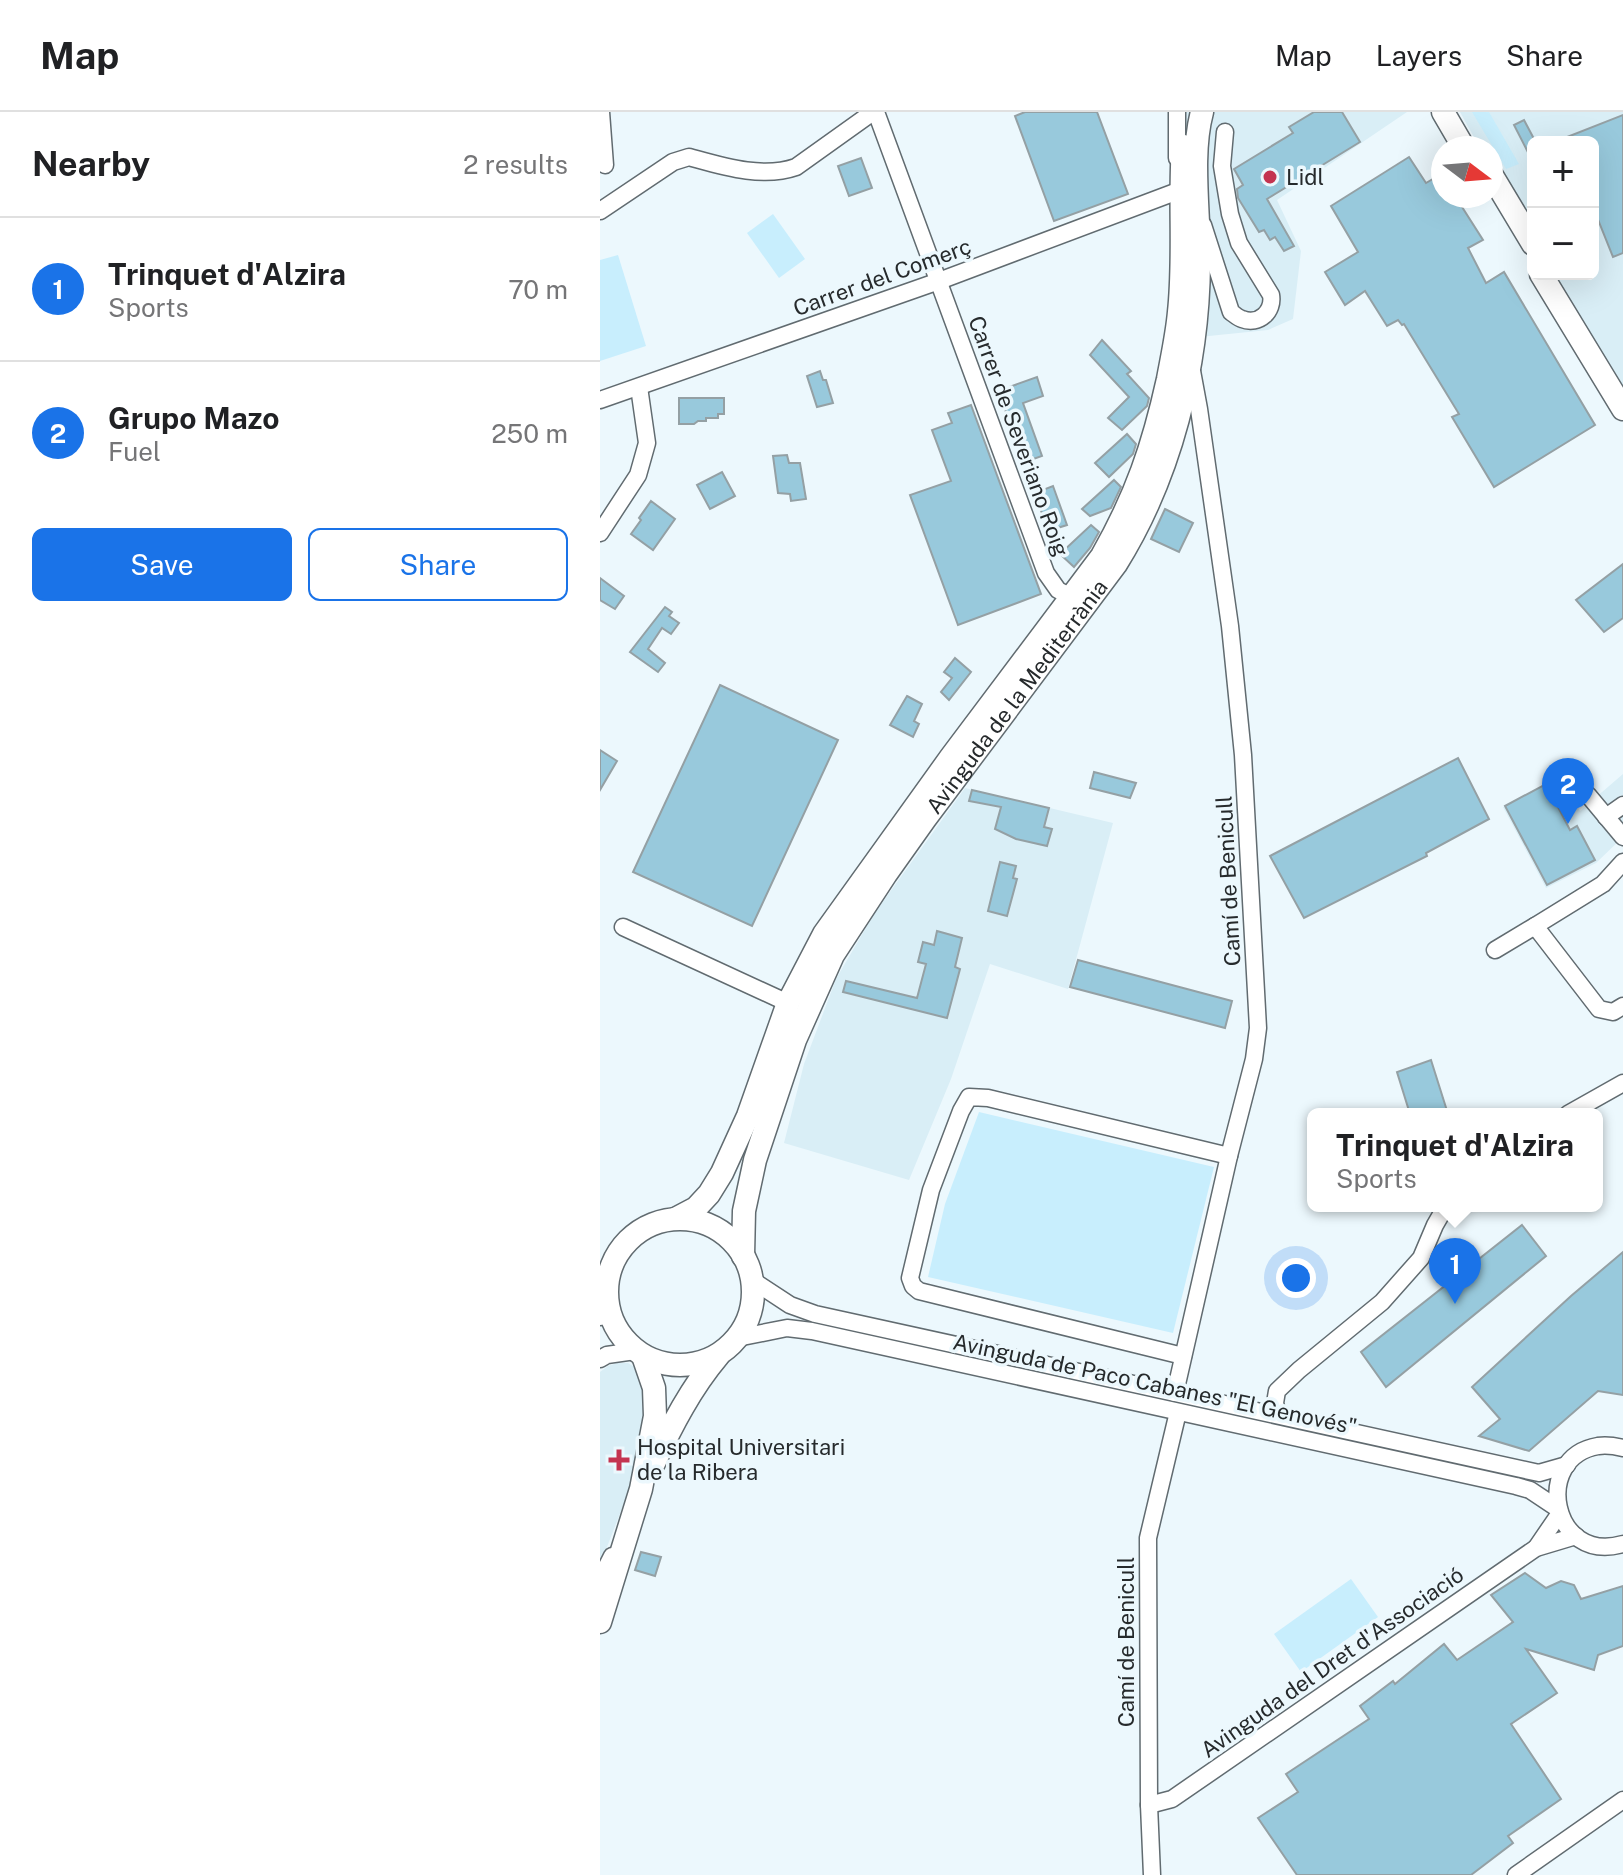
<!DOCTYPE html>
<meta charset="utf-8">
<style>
:root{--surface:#fff;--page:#f6f6f6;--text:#202124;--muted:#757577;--line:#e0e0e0;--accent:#1a73e8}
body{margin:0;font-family:"Public Sans",sans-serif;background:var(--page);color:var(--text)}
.controls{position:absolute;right:24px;top:24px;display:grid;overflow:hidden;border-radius:12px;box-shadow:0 8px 32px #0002}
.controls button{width:72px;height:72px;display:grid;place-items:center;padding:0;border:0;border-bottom:2px solid var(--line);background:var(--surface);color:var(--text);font:40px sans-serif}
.compass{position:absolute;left:831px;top:24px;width:72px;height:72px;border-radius:50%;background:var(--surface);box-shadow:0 8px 32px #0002;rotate:106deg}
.you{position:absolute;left:696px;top:1166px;width:28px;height:28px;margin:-20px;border:6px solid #fff;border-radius:50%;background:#1a73e8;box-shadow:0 0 0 12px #1a73e833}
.badge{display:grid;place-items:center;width:52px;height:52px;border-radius:50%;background:var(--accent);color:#fff;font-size:26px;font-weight:700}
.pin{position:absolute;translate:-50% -66px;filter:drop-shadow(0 2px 4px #0008)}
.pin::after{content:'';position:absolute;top:42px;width:28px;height:24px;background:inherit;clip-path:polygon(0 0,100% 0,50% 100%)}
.popup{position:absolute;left:707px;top:996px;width:296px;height:104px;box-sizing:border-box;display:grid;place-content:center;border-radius:12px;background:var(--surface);filter:drop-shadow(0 2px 6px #0005);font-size:26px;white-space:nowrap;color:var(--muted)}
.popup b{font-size:30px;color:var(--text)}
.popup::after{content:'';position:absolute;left:50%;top:100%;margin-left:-16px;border:16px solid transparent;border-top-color:var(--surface)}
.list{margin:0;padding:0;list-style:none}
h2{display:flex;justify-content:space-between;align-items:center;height:104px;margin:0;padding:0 32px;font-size:34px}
h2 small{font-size:26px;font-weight:400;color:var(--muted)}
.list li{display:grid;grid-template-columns:52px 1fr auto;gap:24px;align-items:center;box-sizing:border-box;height:144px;padding:0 32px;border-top:2px solid var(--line)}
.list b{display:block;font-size:30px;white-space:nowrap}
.list p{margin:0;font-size:26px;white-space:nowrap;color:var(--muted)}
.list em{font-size:26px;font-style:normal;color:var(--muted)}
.actions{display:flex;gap:16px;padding:24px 32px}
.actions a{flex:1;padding:18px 0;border:2px solid var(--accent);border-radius:12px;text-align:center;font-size:28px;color:var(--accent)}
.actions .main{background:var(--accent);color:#fff}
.map{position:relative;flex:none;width:1023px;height:1763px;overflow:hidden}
header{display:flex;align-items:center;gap:48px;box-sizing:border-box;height:112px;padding:0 40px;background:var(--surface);border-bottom:2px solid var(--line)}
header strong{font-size:38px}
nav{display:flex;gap:44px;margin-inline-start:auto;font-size:28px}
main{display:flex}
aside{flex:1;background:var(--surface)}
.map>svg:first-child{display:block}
.built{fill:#d9eef6}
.green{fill:#c8eefd}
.building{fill:#98c9dc;stroke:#94a0a4;stroke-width:2}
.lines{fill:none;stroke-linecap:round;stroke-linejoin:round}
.minor-casing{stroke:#616b70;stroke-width:19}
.major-casing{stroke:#616b70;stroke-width:25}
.minor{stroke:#fff;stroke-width:16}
.major{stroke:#fff;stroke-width:22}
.poi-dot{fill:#c43450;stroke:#ecf8fd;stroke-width:3}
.labels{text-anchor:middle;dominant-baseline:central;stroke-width:7;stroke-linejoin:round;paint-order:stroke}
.poi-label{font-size:22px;fill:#262a2c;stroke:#ecf8fd;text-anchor:start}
.street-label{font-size:22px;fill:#262a2c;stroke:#ecf8fd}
</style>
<header>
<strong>Map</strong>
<nav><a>Map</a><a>Layers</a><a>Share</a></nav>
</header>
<main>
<aside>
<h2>Nearby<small>2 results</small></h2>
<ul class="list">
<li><span class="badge">1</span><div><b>Trinquet d'Alzira</b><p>Sports</p></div><em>70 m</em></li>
<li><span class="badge">2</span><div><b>Grupo Mazo</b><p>Fuel</p></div><em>250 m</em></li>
</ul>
<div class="actions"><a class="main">Save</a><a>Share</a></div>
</aside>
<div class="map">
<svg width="1023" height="1763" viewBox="0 0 1023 1763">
<rect width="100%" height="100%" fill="#ecf8fd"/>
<!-- built -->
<g class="built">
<polygon points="584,0 807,0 677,88 701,139 693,207 668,218 589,226"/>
<polygon points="860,0 1023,0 1023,291 951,162 993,162 993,30 933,30 933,130 891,55 891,36 880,36"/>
<polygon points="1023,662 1023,725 996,751 946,776 903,695 961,666 980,699"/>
<polygon points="365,676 513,711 468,877 390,852 351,967 309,1068 184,1031 204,952 236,867 274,802"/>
<polygon points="17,1251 28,1251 36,1256 45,1271 45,1309 35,1363 0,1453 0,1260 8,1254"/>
</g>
<!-- green -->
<g class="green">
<polygon points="872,0 889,0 919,52 906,57"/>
<polygon points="173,102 205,147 179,166 147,121"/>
<polygon points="18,143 46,234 0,249 0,148"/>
<polygon points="379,1000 614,1055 573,1221 328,1165 345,1092"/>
<polygon points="751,1467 778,1505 701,1560 674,1522"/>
</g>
<!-- building -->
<g class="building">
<polygon points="425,0 497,0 528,82 454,109 415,4"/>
<polygon points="714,0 742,0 760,30 667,87 694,134 684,139 675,125 670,128 664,118 659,120 638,86 637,77 643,73 634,57 693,21 689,15"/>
<polygon points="1023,3 1023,141 1013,145 993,95 993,30 957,29"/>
<polygon points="924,8 933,25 933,50 914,13"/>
<polygon points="809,45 826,71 843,61 843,84 855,84 883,128 868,136 886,171 904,160 995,313 894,375 852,305 859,302 804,212 802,213 798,208 787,214 765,179 745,193 725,160 758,140 731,94"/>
<polygon points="261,46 272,76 249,84 238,54"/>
<polygon points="502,228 531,259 527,262 549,286 547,294 522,318 508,306 529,285 490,243"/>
<polygon points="220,259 223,268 226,268 233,291 217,295 207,264"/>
<polygon points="437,265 443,284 423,291 442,344 425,350 398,279"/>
<polygon points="79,286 124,286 124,302 118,302 118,306 106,306 106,309 98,309 94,312 79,312"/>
<polygon points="371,293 441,482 358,513 310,383 351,369 332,318 352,311 348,301"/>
<polygon points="527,322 536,332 533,342 509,365 495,351"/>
<polygon points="187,343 189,351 200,351 206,387 191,389 190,382 178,381 173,344"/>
<polygon points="122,360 135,384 110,397 97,373"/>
<polygon points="514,368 521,375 511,396 490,404 482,397"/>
<polygon points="453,374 467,413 448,419 435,381"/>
<polygon points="51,389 75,407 53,438 31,422 41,408 39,406"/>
<polygon points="565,397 593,411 579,440 551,427"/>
<polygon points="491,413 499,420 490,436 474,455 460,442"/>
<polygon points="1023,452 1023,506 1004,520 976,488"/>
<polygon points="0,466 24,484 15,497 0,488"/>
<polygon points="65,495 72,500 69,504 79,511 71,522 62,516 48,537 65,551 58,560 30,540"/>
<polygon points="355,546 371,560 349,588 341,580 352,566 344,560"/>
<polygon points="120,573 238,628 152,814 33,760"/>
<polygon points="307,584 322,592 314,609 319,612 313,625 290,613"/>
<polygon points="0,638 17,649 0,678"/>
<polygon points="858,646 889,707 826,741 827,744 704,806 670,744"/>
<polygon points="494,660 536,671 530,686 490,676"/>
<polygon points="946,672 970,718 977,714 995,748 947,773 905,694"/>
<polygon points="372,678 449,696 444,715 452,717 447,734 416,727 395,717 401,695 369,689"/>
<polygon points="400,750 416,754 413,766 417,767 407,804 388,799"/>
<polygon points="337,819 362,826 355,855 360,857 347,906 243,880 246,869 317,886 326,852 318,850 323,830 334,833"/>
<polygon points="478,848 632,889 625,916 470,875"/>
<polygon points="831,948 848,1002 810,1002 797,960"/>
<polygon points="922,1113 946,1144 786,1275 761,1240"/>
<polygon points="1023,1140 1023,1283 998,1279 929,1339 879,1324 900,1307 872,1275 971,1184"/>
<polygon points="41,1440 61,1445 55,1464 35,1458"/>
<polygon points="925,1461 946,1476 961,1469 974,1473 981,1487 1023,1474 1023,1534 998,1543 994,1558 926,1537 957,1581 911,1612 961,1687 908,1724 913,1731 871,1763 697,1763 658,1706 698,1680 686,1662 769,1607 760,1594 793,1569 795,1572 844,1532 857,1548 913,1510 891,1483"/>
</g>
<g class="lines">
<!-- minor casing -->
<g class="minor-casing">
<g id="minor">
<polyline points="1,0 5,53"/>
<polyline points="276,0 446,461 458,478 471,485"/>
<polyline points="577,0 577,46"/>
<path d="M0,99L73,50L89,45C122,54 162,67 196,55L273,0"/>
<path d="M603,113L631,200C634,202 638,206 642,207C659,214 674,199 671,183L639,131L630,102L622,54L625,20"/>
<polyline points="0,288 339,169 578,79"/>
<polyline points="0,421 38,363 47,331 39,275"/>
<polyline points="988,683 1023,725"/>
<polyline points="1006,705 1023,693"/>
<polyline points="1023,750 1003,772 935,814 999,897 1013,900 1023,894"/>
<polyline points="23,815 188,891"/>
<polyline points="895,838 935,814"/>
<polyline points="968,1002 1023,971"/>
<polyline points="152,1168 190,1193 215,1202 939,1361 967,1353"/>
<polyline points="0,1205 6,1183"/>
<polyline points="137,1226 187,1216 212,1219 916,1374 930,1378 957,1396"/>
<polyline points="583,1244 319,1179 313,1174 310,1166 331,1078 361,999 369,985 388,986 629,1044"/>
<polyline points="0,1247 7,1243 35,1239"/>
<polyline points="575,1281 629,1044 654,947 658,916 643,643 630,514 599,297 592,259"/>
<polyline points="678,1303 675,1291 677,1279 699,1258 782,1190 821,1146 835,1113 846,1094"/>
<path d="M1023,1336C1015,1334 1005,1333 998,1334C932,1345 951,1453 1023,1432"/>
<polyline points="936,1436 960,1401"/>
<polyline points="0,1468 12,1444"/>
<polyline points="549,1693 572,1687 936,1436 976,1424"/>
<polyline points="552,1763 549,1693 548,1426 578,1300"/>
<polyline points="916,1763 1023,1688"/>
</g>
</g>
<!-- major casing -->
<g class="major-casing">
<g id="major">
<polyline points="843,0 864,36"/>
<polyline points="891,62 933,132"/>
<polyline points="941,162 1023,297"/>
<path d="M77,1106L96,1096L109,1082L122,1061L148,1004L188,891L224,822L351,645L502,444C536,384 553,335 568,267C572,245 577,223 579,200C585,145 579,89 583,34"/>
<circle cx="80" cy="1180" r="73"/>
<path id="s1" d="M143,1144L144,1099L155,1048L195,928L233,843L286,762L325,707L516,452C571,364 598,255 599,151C600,105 590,44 602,0"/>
<path d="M54,1351C72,1313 91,1276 118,1244"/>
<polyline points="0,1510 41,1377 55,1304 54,1276 43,1244"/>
</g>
</g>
<!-- minor -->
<use href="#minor" class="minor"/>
<!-- major -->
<use href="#major" class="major"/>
</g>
<!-- markers -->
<g class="poi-dot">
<circle cx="670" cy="65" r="8"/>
<path d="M15 1336h8v8h8v8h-8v8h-8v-8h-8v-8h8z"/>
</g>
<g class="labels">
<!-- poi labels -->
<g class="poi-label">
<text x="686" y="65">Lidl</text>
<text x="37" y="1335">Hospital Universitari<tspan x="37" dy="25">de la Ribera</tspan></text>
</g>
<!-- street labels -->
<g class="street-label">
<text transform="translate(282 165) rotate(-20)">Carrer del Comerç</text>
<text transform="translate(419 324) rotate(70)">Carrer de Severiano Roig</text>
<text stroke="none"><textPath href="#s1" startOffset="634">Avinguda de la Mediterrània</textPath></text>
<text transform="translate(628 769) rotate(-93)">Camí de Benicull</text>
<text transform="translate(555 1272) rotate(12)">Avinguda de Paco Cabanes "El Genovés"</text>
<text transform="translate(526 1530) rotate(-90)">Camí de Benicull</text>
<text transform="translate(732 1550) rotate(-35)">Avinguda del Dret d'Associació</text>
</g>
</g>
</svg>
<div class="controls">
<button>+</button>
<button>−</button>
</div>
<svg class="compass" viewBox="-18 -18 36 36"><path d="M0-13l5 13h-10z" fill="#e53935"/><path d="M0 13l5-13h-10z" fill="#757577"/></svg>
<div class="you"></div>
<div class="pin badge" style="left:855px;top:1192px">1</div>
<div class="popup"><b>Trinquet d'Alzira</b>Sports</div>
<div class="pin badge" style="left:968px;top:712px">2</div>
</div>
</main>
